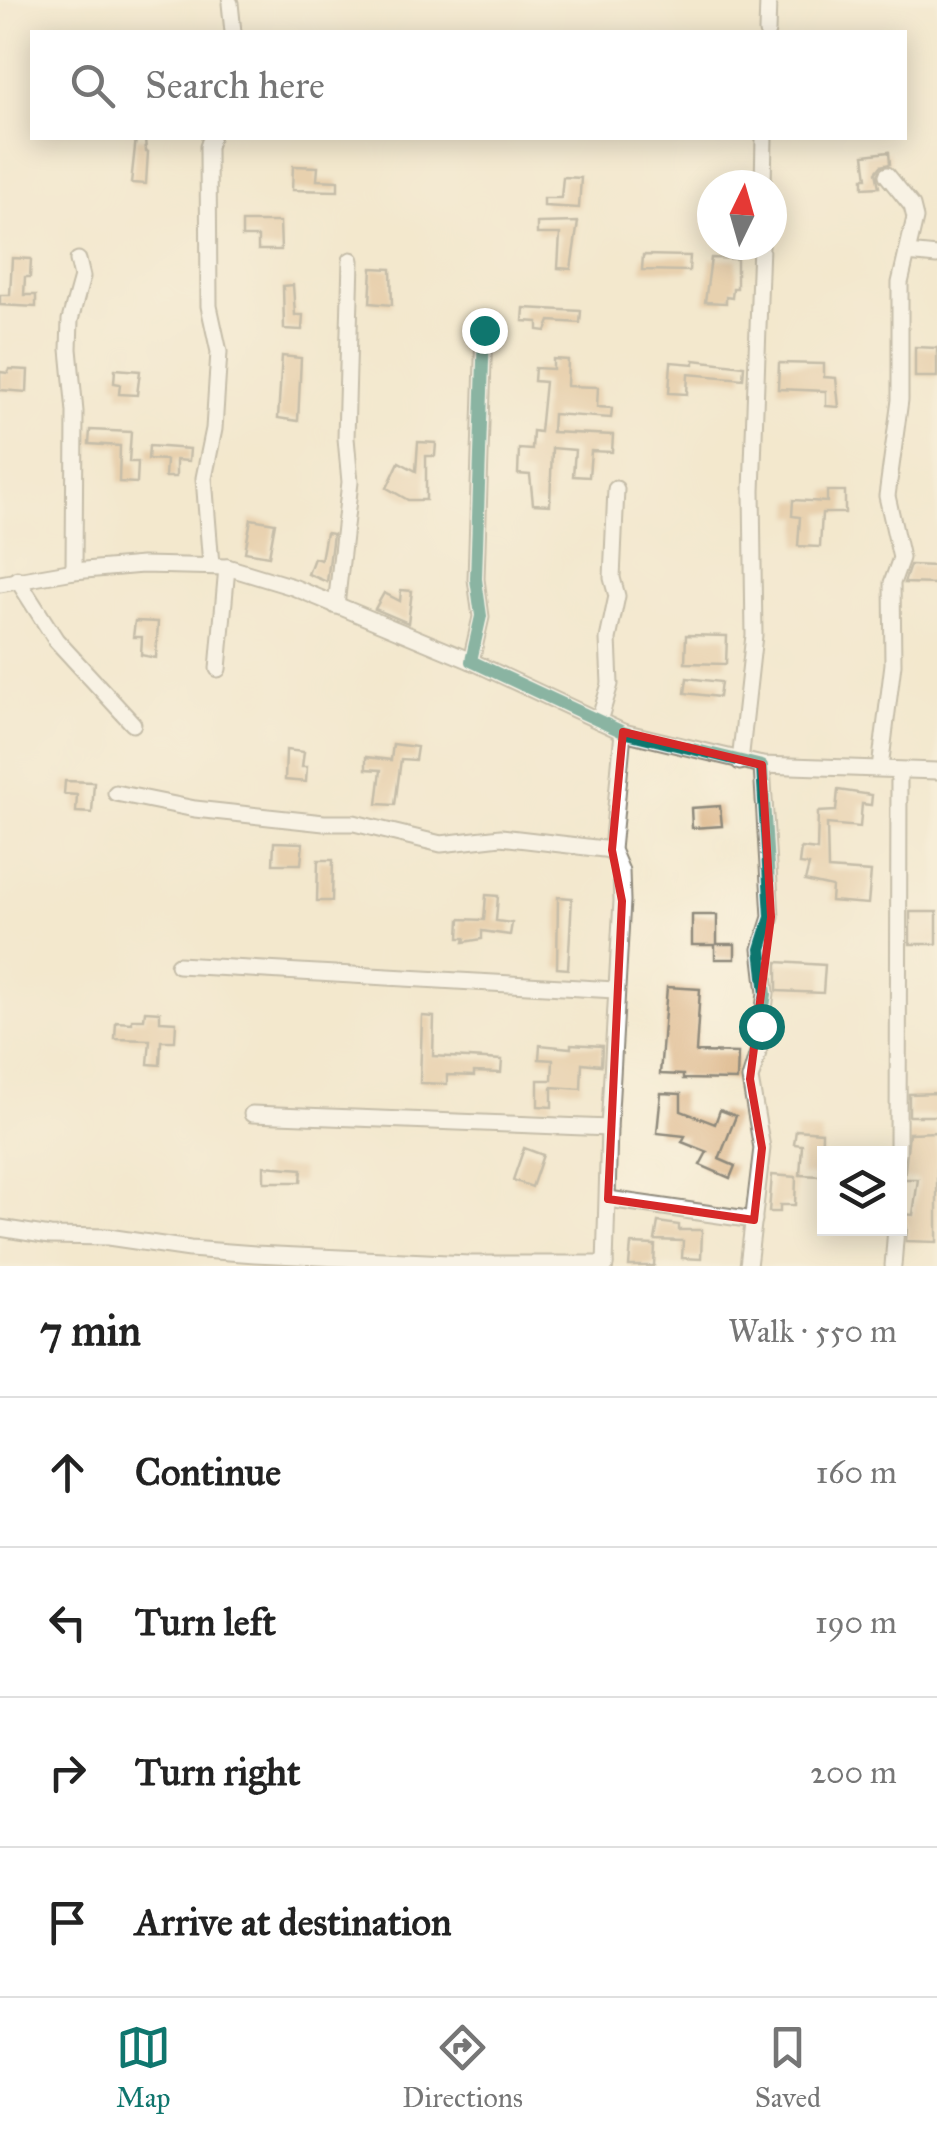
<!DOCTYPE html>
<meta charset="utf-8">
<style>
:root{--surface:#fff;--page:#f6f6f6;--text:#222;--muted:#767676;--line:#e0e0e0;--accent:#0f766e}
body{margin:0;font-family:"IM FELL Great Primer",serif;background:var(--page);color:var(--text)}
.controls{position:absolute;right:30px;bottom:30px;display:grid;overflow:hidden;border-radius:0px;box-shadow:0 5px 25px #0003}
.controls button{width:90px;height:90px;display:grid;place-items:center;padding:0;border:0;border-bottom:2px solid var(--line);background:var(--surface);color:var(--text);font:50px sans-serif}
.compass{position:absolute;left:697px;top:170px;width:90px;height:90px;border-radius:50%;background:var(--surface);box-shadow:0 5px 25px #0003;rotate:5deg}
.stop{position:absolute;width:30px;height:30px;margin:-22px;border:8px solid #0f766e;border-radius:50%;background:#fff}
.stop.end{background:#0f766e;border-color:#fff;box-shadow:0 2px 10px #0008}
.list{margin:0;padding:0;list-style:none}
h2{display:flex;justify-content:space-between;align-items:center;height:130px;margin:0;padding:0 40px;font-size:42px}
h2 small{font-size:32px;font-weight:400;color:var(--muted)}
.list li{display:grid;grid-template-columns:65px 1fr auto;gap:30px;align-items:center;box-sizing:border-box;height:150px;padding:0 40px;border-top:2px solid var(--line)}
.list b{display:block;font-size:38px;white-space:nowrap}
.list em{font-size:32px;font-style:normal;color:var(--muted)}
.icon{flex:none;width:55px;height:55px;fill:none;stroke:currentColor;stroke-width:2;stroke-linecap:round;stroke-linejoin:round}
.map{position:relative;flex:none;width:937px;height:1266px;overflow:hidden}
.search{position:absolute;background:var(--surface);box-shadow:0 5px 25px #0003;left:30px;right:30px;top:30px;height:110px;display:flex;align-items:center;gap:25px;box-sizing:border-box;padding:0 35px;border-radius:0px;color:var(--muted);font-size:38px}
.sheet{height:730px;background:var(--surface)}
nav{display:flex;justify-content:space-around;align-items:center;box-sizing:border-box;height:140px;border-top:2px solid var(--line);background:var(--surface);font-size:28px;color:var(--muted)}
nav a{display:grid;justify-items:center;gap:5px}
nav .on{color:var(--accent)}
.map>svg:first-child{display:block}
.building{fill:#dcb588}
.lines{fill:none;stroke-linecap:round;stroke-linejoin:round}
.minor-casing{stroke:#8f8a7c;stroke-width:19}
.minor{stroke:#fff;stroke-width:15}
.route{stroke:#0f766e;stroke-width:12}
.marked{fill:none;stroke:#d62828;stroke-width:8;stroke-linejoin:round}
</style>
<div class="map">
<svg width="937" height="1266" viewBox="0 0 937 1266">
<rect width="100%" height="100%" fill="#fcf5e5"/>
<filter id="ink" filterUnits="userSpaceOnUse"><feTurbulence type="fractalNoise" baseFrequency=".01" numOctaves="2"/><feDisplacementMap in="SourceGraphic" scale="20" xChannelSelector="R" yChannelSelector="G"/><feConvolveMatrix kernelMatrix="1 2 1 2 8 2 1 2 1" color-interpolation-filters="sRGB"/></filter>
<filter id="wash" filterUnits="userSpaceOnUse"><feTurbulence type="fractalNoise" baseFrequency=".0048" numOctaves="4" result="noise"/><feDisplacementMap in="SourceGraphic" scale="40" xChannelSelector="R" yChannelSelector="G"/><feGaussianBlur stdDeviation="2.25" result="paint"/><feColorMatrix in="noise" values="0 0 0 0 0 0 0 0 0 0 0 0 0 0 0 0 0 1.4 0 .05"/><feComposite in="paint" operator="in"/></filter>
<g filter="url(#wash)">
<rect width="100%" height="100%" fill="#f3e8cd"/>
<g id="blocks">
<!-- building -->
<g class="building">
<polygon points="136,138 145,138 146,152 148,152 146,184 131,183"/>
<polygon points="889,152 890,164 881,166 876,172 879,187 863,188 863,178 867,178 864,155"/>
<polygon points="293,166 318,167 317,180 338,181 338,191 292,190"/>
<polygon points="563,177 581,178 579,208 544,206 544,198 561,198"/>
<polygon points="242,222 280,222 281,250 258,250 258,237 242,237"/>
<polygon points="578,222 571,269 558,268 560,234 537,234 537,223"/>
<polygon points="643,255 690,256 689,271 642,270"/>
<polygon points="12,258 31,259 30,277 25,277 24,295 36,295 36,307 0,305 0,295 10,295"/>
<polygon points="711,258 737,259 737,288 733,288 732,298 726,297 726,303 705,302"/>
<polygon points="372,268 391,269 392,305 370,303"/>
<polygon points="293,285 295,315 303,315 302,330 284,329 283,286"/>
<polygon points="524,308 581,311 580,323 550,321 546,331 538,330 538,322 523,321"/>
<polygon points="915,347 937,348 937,377 915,377"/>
<polygon points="282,356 301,358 298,421 278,418"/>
<polygon points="553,359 568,360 567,386 598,387 597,407 612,408 611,418 553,414 552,432 613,435 612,452 591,451 589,477 573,476 575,450 552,448 550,505 533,504 530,475 518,474 519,449 532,450 533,431 540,432 545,382 534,381 535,368 553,369"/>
<polygon points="694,360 744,366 743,379 688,374 687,394 669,393 671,362 694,364"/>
<polygon points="779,363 824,364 824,377 836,378 839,407 826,406 826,391 778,389"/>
<polygon points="9,369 28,370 27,392 0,390 0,372 8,373"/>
<polygon points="115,369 140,371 137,395 119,394 120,384 114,383"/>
<polygon points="90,430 131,432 129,462 138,462 137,483 119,482 120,446 89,444"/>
<polygon points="418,442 436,443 435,456 426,456 426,500 408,500 387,488 399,462 416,471"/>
<polygon points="149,446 190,449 189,461 176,460 176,477 165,477 166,460 148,459"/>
<polygon points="827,491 845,491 845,513 822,513 820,547 798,546 800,517 792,516 793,500 827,502"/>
<polygon points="251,519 275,523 269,556 245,552"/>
<polygon points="326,533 333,534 327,582 308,574 314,558 321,560"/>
<polygon points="910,565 937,566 937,584 904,583"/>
<polygon points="401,590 412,591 408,623 375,609 384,593 400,601"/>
<polygon points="135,621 158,622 156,658 141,655 142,637 133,637"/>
<polygon points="686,635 727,636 726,664 685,663"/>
<polygon points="687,678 721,682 719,697 685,693"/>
<polygon points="393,744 417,747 415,760 401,759 395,805 377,804 381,770 366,769 366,757 391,760"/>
<polygon points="286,750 304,752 302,767 307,767 306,782 285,780"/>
<polygon points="65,781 94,782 92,813 76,812 77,795 64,794"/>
<polygon points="838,790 872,795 871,805 862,804 860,827 827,824 828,869 871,872 868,904 831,901 832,887 805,881 809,865 799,864 801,848 817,850 818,812 836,811"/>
<polygon points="720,806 722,826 692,828 691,808"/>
<polygon points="274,842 303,843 301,864 273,864"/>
<polygon points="318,860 333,860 332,901 317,901"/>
<polygon points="486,895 498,896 496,921 512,923 510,935 482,931 482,939 464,942 465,938 459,938 460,919 484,920"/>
<polygon points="558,897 572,898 568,969 557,968"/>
<rect x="910" y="912" width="27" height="32"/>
<polygon points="692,915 717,915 717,944 735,944 735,959 715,959 715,945 692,945"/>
<polygon points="777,962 825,965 823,993 777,991"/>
<polygon points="667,987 700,989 696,1052 738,1053 737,1080 683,1079 683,1075 660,1074"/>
<polygon points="145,1011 160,1012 160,1021 176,1022 175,1041 161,1041 160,1065 148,1064 150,1040 115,1039 116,1022 132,1023 132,1019 144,1019"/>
<polygon points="422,1016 434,1017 433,1056 502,1060 501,1073 474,1072 474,1076 447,1075 447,1084 420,1083"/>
<polygon points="571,1044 602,1046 601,1065 582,1063 581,1089 552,1087 552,1107 538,1106 538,1080 552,1080 553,1060 539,1059 540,1045 571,1048"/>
<polygon points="661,1093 681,1094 681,1111 715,1124 720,1110 736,1116 719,1159 735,1166 730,1178 700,1165 707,1152 682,1142 685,1136 657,1133"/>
<polygon points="937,1093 937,1116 909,1116 909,1094"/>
<polygon points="796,1130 822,1132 821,1176 800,1175 802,1145 794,1144"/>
<polygon points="937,1132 937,1242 906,1241 907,1228 903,1214 913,1215 918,1179 904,1179 909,1133"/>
<polygon points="524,1148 543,1155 532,1187 513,1180"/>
<polygon points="264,1166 302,1169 301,1182 264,1182"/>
<polygon points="772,1175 796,1177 795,1205 780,1205 780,1212 769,1212"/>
<polygon points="658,1222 679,1225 679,1230 702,1230 701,1259 682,1258 683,1241 655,1240"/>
<polygon points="631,1244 655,1245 654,1266 629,1266"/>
</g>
</g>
</g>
<g filter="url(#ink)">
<use href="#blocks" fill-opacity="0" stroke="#8f8a7c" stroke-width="2.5"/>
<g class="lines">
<!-- minor casing -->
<g class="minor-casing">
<g id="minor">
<polyline points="230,3 233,32"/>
<polyline points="767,32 768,0"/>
<polyline points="211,138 208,147 209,306 219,352 214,429 204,478 211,565"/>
<polyline points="763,185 764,138"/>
<polyline points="907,253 937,256"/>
<polyline points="74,571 75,412 69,349 70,320 82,277 78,260"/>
<polyline points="17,579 56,640 133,724"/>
<polyline points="0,584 74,571 142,565 227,567 293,587 471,661 623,732 762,765 937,771"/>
<polyline points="336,606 350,482 346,438 351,260"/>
<polyline points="471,661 481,617 476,579 484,330"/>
<polyline points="218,669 227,567"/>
<polyline points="599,721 610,684 608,639 617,596 612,578 616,489"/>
<polyline points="740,762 754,635 752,491 761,245"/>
<polyline points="880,768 893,664 892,583 901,558 887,496 900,400 900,283 915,218 912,206 887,175"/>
<polyline points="116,793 195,809 324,823 354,823 441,844 501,837 612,850"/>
<polyline points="178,965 615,990"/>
<polyline points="252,1114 609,1128"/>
<polyline points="898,1154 899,771"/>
<polyline points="608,1199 754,1220"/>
<polyline points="0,1228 50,1236 108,1237 190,1249 255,1254 469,1264 605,1264"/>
<polyline points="605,1266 609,1128 622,901 621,871 612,850 623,732"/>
<polyline points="748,1266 762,1148 750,1079 759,1049 766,993 761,949 771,917 762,765"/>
<polyline points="893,1266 896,1228"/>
</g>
</g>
<!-- minor -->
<use href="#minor" class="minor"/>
</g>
</g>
<g class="lines" filter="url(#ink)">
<!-- route -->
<polyline class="route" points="484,330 476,579 481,616 471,661 623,732 762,766 771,917 761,949 766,994 761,1026"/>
</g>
<!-- marked area -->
<path d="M0 0H937V1266H0ZM623,732L762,765L771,917L750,1079L762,1148L754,1220L608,1199L622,901L612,850Z" fill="#f3e8cd" fill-opacity=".55" fill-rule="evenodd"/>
<path class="marked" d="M623,732L762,765L771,917L750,1079L762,1148L754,1220L608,1199L622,901L612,850Z"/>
</svg>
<div class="controls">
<button><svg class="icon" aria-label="layers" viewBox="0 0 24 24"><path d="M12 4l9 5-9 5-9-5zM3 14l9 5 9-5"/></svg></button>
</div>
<svg class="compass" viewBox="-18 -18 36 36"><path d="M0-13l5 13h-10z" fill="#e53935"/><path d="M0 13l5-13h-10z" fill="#767676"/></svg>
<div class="stop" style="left:761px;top:1026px"></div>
<div class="stop end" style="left:484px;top:330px"></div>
<div class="search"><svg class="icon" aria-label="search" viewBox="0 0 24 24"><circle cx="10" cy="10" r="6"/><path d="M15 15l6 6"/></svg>Search here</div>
</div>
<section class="sheet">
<h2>7 min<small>Walk · 550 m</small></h2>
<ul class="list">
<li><svg class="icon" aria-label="ahead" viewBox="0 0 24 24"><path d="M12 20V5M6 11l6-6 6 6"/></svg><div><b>Continue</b></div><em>160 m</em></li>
<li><svg class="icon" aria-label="left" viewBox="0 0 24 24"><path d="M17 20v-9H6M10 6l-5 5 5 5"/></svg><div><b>Turn left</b></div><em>190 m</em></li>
<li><svg class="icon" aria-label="right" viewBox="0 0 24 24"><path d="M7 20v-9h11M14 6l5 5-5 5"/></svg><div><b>Turn right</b></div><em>200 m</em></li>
<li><svg class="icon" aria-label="arrive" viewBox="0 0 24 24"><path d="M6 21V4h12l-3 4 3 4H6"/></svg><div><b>Arrive at destination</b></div></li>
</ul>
</section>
<nav>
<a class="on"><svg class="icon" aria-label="map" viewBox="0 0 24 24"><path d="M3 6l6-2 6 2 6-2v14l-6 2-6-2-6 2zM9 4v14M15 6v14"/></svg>Map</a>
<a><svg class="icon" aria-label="directions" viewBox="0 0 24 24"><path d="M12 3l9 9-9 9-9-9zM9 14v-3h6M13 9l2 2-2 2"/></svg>Directions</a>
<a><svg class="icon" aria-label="saved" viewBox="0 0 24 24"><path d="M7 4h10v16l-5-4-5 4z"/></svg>Saved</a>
</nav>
